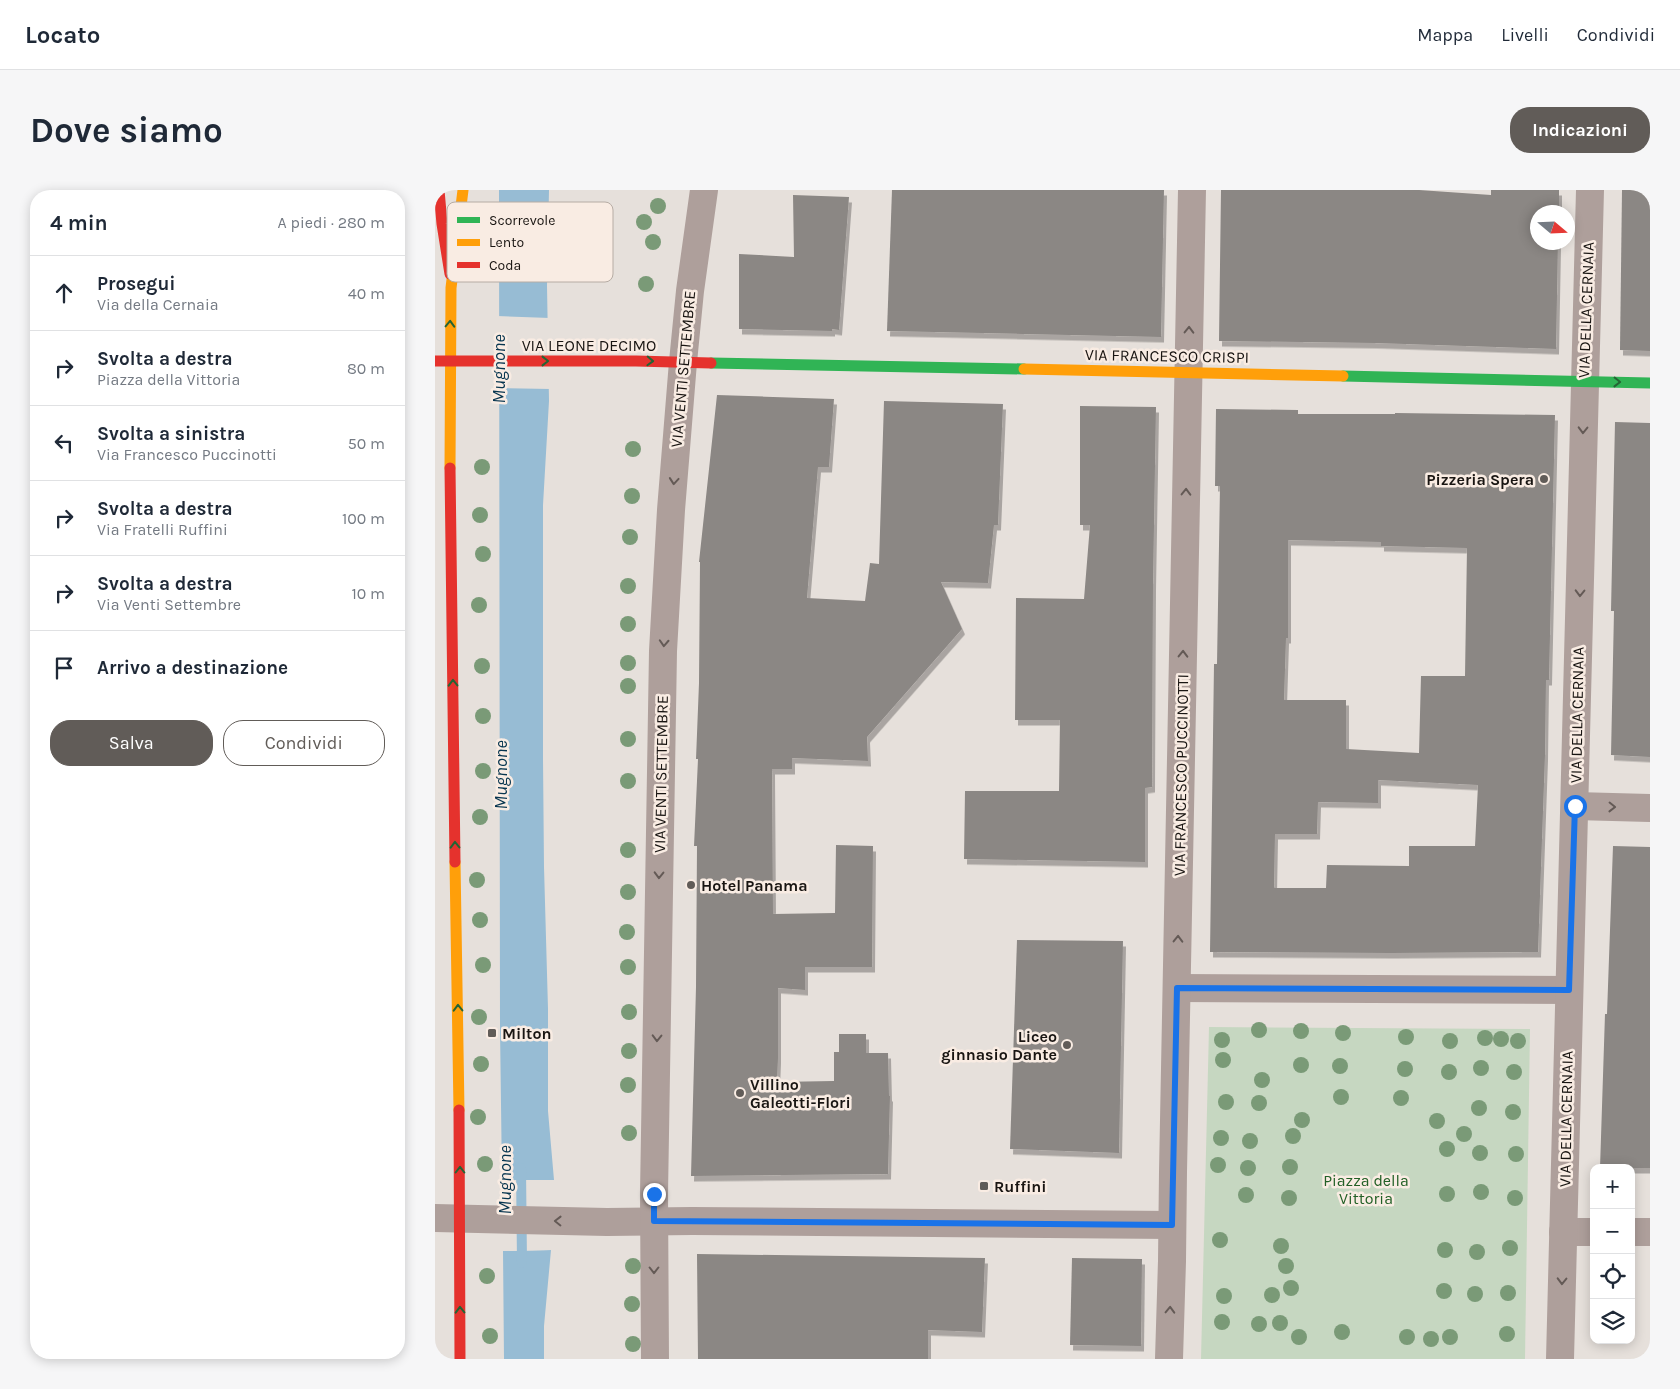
<!DOCTYPE html>
<html lang="it">
<meta charset="utf-8">
<style>
:root{--surface:#fff;--page:#f6f6f7;--text:#1f2937;--muted:#747a83;--line:#e0e1e3;--accent:#615c58}
body{margin:0;font-family:Karla,sans-serif;background:var(--page);color:var(--text)}
.controls{position:absolute;right:15px;bottom:15px;display:grid;overflow:hidden;border-radius:10px;box-shadow:0 2px 12px #0003}
.controls button{width:45px;height:45px;display:grid;place-items:center;padding:0;border:0;border-bottom:1px solid var(--line);background:var(--surface);color:var(--text);font:25px sans-serif}
.compass{position:absolute;left:1095px;top:15px;width:45px;height:45px;border-radius:50%;background:var(--surface);box-shadow:0 2px 12px #0003;rotate:109deg}
.stop{position:absolute;width:15px;height:15px;margin:-11px;border:4px solid #1a73e8;border-radius:50%;background:#fff}
.stop.end{background:#1a73e8;border-color:#fff;box-shadow:0 1px 5px #0008}
.list{margin:0;padding:0;list-style:none}
h2{display:flex;justify-content:space-between;align-items:center;height:65px;margin:0;padding:0 20px;font-size:21px}
h2 small{font-size:16px;font-weight:400;color:var(--muted)}
.list li{display:grid;grid-template-columns:32px 1fr auto;gap:15px;align-items:center;box-sizing:border-box;height:75px;padding:0 20px;border-top:1px solid var(--line)}
.list b{display:block;font-size:19px;white-space:nowrap}
.list p{margin:0;font-size:16px;white-space:nowrap;color:var(--muted)}
.list em{font-size:16px;font-style:normal;color:var(--muted)}
.actions{display:flex;gap:10px;padding:15px 20px}
.actions a{flex:1;padding:11px 0;border:1px solid var(--accent);border-radius:20px;text-align:center;font-size:18px;color:var(--accent)}
.actions .main{background:var(--accent);color:#fff}
.icon{flex:none;width:28px;height:28px;fill:none;stroke:currentColor;stroke-width:2;stroke-linecap:round;stroke-linejoin:round}
.map{position:relative;flex:none;width:1215px;height:1169px;overflow:hidden;border-radius:20px}
header{display:flex;align-items:center;gap:30px;box-sizing:border-box;height:70px;padding:0 25px;background:var(--surface);border-bottom:1px solid var(--line)}
header strong{font-size:24px}
nav{display:flex;gap:28px;margin-inline-start:auto;font-size:18px}
.intro{display:flex;align-items:center;justify-content:space-between;box-sizing:border-box;height:120px;padding:0 30px}
h1{margin:0;font-size:35px}
.button{padding:12px 22px;border-radius:20px;background:var(--accent);color:#fff;font-size:18px;font-weight:700}
main{display:flex;gap:30px;padding:0 30px}
aside{flex:1;background:var(--surface);border-radius:20px;box-shadow:0 2px 12px #0003}
.map>svg:first-child{display:block}
.green{fill:#c6d7c1}
.water{fill:#97bcd4}
.pier{fill:#e6e0db}
.lines{fill:none;stroke-linecap:round;stroke-linejoin:round}
.stream{stroke:#97bcd4;stroke-width:10}
.building{fill:#8b8784;fill-rule:evenodd;filter:url(#shadow)}
.street{stroke:#ae9f9b;stroke-width:28}
.fast{stroke:#30b455;stroke-width:11}
.slow{stroke:#ff9f0a;stroke-width:11}
.jam{stroke:#e5322d;stroke-width:11}
.tree{fill:#7a9a77}
.oneway{stroke:#246434}
.oneway2{stroke:#645a56}
.route{stroke:#1a73e8;stroke-width:6}
.poi-dot{fill:#615c58;stroke:#f9ece3;stroke-width:2}
.labels{text-anchor:middle;dominant-baseline:central;stroke-width:5;stroke-linejoin:round;paint-order:stroke}
.street-label{font-size:16px;fill:#191512;stroke:#f9ece3}
.poi-label{font-size:16px;font-weight:bold;fill:#191512;stroke:#f9ece3;text-anchor:start}
.park-label{font-size:16px;fill:#226026;stroke:#f9ece3}
.water-label{font-size:18px;font-style:italic;fill:#083650;stroke:#f9ece3}
.key{fill:#f9ece3;stroke:#b6aca4;stroke-width:1}
.key-label{font-size:14px;fill:#191512}
</style>
<header>
<strong>Locato</strong>
<nav><a>Mappa</a><a>Livelli</a><a>Condividi</a></nav>
</header>
<div class="intro"><h1>Dove siamo</h1><a class="button">Indicazioni</a></div>
<main>
<aside>
<h2>4 min<small>A piedi · 280 m</small></h2>
<ul class="list">
<li><svg class="icon" aria-label="ahead" viewBox="0 0 24 24"><path d="M12 20V5M6 11l6-6 6 6"/></svg><div><b>Prosegui</b><p>Via della Cernaia</p></div><em>40 m</em></li>
<li><svg class="icon" aria-label="right" viewBox="0 0 24 24"><path d="M7 20v-9h11M14 6l5 5-5 5"/></svg><div><b>Svolta a destra</b><p>Piazza della Vittoria</p></div><em>80 m</em></li>
<li><svg class="icon" aria-label="left" viewBox="0 0 24 24"><path d="M17 20v-9H6M10 6l-5 5 5 5"/></svg><div><b>Svolta a sinistra</b><p>Via Francesco Puccinotti</p></div><em>50 m</em></li>
<li><svg class="icon" aria-label="right" viewBox="0 0 24 24"><path d="M7 20v-9h11M14 6l5 5-5 5"/></svg><div><b>Svolta a destra</b><p>Via Fratelli Ruffini</p></div><em>100 m</em></li>
<li><svg class="icon" aria-label="right" viewBox="0 0 24 24"><path d="M7 20v-9h11M14 6l5 5-5 5"/></svg><div><b>Svolta a destra</b><p>Via Venti Settembre</p></div><em>10 m</em></li>
<li><svg class="icon" aria-label="arrive" viewBox="0 0 24 24"><path d="M6 21V4h12l-3 4 3 4H6"/></svg><div><b>Arrivo a destinazione</b></div></li>
</ul>
<div class="actions"><a class="main">Salva</a><a>Condividi</a></div>
</aside>
<div class="map">
<svg width="1215" height="1169" viewBox="0 0 1215 1169">
<defs>
<filter id="shadow"><feDropShadow dx="3" dy="5.5" stdDeviation="0" flood-color="#0004"/></filter>
</defs>
<rect width="100%" height="100%" fill="#e6e0db"/>
<!-- green -->
<polygon class="green" points="774,837 1095,839 1090,1169 766,1169"/>
<!-- water -->
<g class="water">
<polygon points="64,0 114,0 112,96 114,211 108,315 108,569 109,677 113,819 113,921 119,990 67,990 65,838"/>
<polygon points="116,1060 109,1136 109,1169 69,1169 68,1061"/>
</g>
<!-- pier -->
<g class="pier">
<polygon points="62,126 115,128 116,199 62,198"/>
<polygon points="67,990 121,990 119,992 67,992"/>
<polygon points="116,1057 118,1060 68,1061 68,1059"/>
</g>
<g class="lines">
<!-- stream -->
<polyline class="stream" points="86,978 87,1073"/>
</g>
<!-- building -->
<g class="building">
<polygon points="457,0 729,0 726,147 452,141"/>
<polygon points="786,0 984,0 1056,5 1056,0 1124,0 1124,22 1102,22 1102,52 1123,52 1121,159 940,153 784,151"/>
<polygon points="1187,0 1215,0 1215,161 1185,160"/>
<polygon points="358,5 414,7 404,140 397,139 397,141 304,139 304,64 359,67"/>
<polygon points="282,205 399,209 394,277 383,277 372,408 430,411 435,373 444,374 449,211 568,214 563,335 559,335 553,393 506,392 527,439 432,547 433,571 357,568 357,579 337,579 338,724 400,723 401,655 438,656 437,777 370,777 370,800 343,798 343,868 342,892 399,891 399,862 404,862 404,844 431,844 431,863 453,863 454,906 455,906 453,984 256,986 261,797 262,656 259,656 263,569 261,569 264,493 265,372 264,372"/>
<polygon points="645,216 721,217 718,395 717,597 710,598 710,672 529,669 530,601 624,601 625,530 580,530 581,408 649,409 655,335 645,335"/>
<path d="M781,219L863,220V224H960V223L1120,225L1114,490H1111L1110,565L1103,762L956,763L775,762L779,474H782L785,296H780ZM853,350L946,352V356L1032,358L1030,486H986L984,563L911,559V510H849L851,448H853ZM943,590L1043,595L1040,656H974V676L892,675L891,698H839L840,644H882L883,612L943,613Z"/>
<polygon points="1180,232 1215,233 1215,567 1176,565 1179,421 1176,421"/>
<polygon points="1178,656 1215,657 1215,978 1165,978 1170,824 1172,824"/>
<polygon points="582,750 688,751 684,963 575,959"/>
<polygon points="262,1064 550,1068 547,1142 493,1140 493,1169 263,1169"/>
<polygon points="637,1068 707,1069 706,1156 635,1155"/>
</g>
<g class="lines">
<!-- street -->
<g class="street">
<polyline points="1140,616 1215,618"/>
<polyline points="742,798 1134,800"/>
<polyline points="0,1028 172,1032 257,1031 737,1035"/>
<polyline points="1128,1042 1159,1042"/>
<polyline points="1196,1042 1215,1042"/>
<polyline points="220,1169 219,1004 228,461 236,320 248,172 255,101 269,0"/>
<polyline points="734,1169 737,1071 738,982 757,0"/>
<polyline points="1125,1169 1155,0"/>
</g>
<!-- fast -->
<g class="fast">
<polyline points="276,173 589,179"/>
<polyline points="908,186 1215,193"/>
</g>
<!-- slow -->
<g class="slow">
<polyline points="589,179 908,186"/>
<polyline points="15,278 16,98 28,0"/>
<polyline points="20,672 24,920"/>
</g>
<!-- jam -->
<g class="jam">
<polyline points="4,0 7,34 15,84"/>
<polyline points="0,171 201,171 276,173"/>
<polyline points="15,278 20,672"/>
<polyline points="24,920 25,1169"/>
</g>
</g>
<!-- trees -->
<g class="tree">
<circle cx="223" cy="16" r="8"/>
<circle cx="209" cy="32" r="8"/>
<circle cx="218" cy="52" r="8"/>
<circle cx="211" cy="94" r="8"/>
<circle cx="198" cy="259" r="8"/>
<circle cx="47" cy="277" r="8"/>
<circle cx="197" cy="306" r="8"/>
<circle cx="45" cy="325" r="8"/>
<circle cx="195" cy="347" r="8"/>
<circle cx="48" cy="364" r="8"/>
<circle cx="193" cy="396" r="8"/>
<circle cx="44" cy="415" r="8"/>
<circle cx="193" cy="434" r="8"/>
<circle cx="193" cy="473" r="8"/>
<circle cx="47" cy="476" r="8"/>
<circle cx="193" cy="496" r="8"/>
<circle cx="48" cy="526" r="8"/>
<circle cx="193" cy="549" r="8"/>
<circle cx="48" cy="581" r="8"/>
<circle cx="193" cy="591" r="8"/>
<circle cx="45" cy="627" r="8"/>
<circle cx="193" cy="660" r="8"/>
<circle cx="42" cy="690" r="8"/>
<circle cx="193" cy="702" r="8"/>
<circle cx="45" cy="730" r="8"/>
<circle cx="192" cy="742" r="8"/>
<circle cx="48" cy="775" r="8"/>
<circle cx="193" cy="777" r="8"/>
<circle cx="194" cy="822" r="8"/>
<circle cx="44" cy="827" r="8"/>
<circle cx="824" cy="840" r="8"/>
<circle cx="866" cy="841" r="8"/>
<circle cx="908" cy="843" r="8"/>
<circle cx="971" cy="847" r="8"/>
<circle cx="1050" cy="848" r="8"/>
<circle cx="1066" cy="849" r="8"/>
<circle cx="787" cy="850" r="8"/>
<circle cx="1015" cy="851" r="8"/>
<circle cx="1083" cy="851" r="8"/>
<circle cx="194" cy="861" r="8"/>
<circle cx="788" cy="870" r="8"/>
<circle cx="46" cy="874" r="8"/>
<circle cx="866" cy="875" r="8"/>
<circle cx="905" cy="876" r="8"/>
<circle cx="1046" cy="878" r="8"/>
<circle cx="970" cy="879" r="8"/>
<circle cx="1014" cy="882" r="8"/>
<circle cx="1079" cy="882" r="8"/>
<circle cx="827" cy="890" r="8"/>
<circle cx="193" cy="895" r="8"/>
<circle cx="906" cy="907" r="8"/>
<circle cx="966" cy="908" r="8"/>
<circle cx="791" cy="912" r="8"/>
<circle cx="824" cy="913" r="8"/>
<circle cx="1044" cy="918" r="8"/>
<circle cx="1078" cy="922" r="8"/>
<circle cx="43" cy="927" r="8"/>
<circle cx="867" cy="930" r="8"/>
<circle cx="1002" cy="931" r="8"/>
<circle cx="194" cy="943" r="8"/>
<circle cx="1029" cy="944" r="8"/>
<circle cx="858" cy="946" r="8"/>
<circle cx="786" cy="948" r="8"/>
<circle cx="815" cy="951" r="8"/>
<circle cx="1012" cy="959" r="8"/>
<circle cx="1045" cy="963" r="8"/>
<circle cx="1081" cy="964" r="8"/>
<circle cx="50" cy="974" r="8"/>
<circle cx="783" cy="975" r="8"/>
<circle cx="855" cy="977" r="8"/>
<circle cx="813" cy="978" r="8"/>
<circle cx="1046" cy="1002" r="8"/>
<circle cx="1012" cy="1004" r="8"/>
<circle cx="811" cy="1005" r="8"/>
<circle cx="854" cy="1008" r="8"/>
<circle cx="1080" cy="1008" r="8"/>
<circle cx="785" cy="1050" r="8"/>
<circle cx="846" cy="1056" r="8"/>
<circle cx="1075" cy="1058" r="8"/>
<circle cx="1010" cy="1060" r="8"/>
<circle cx="1042" cy="1062" r="8"/>
<circle cx="198" cy="1076" r="8"/>
<circle cx="851" cy="1076" r="8"/>
<circle cx="52" cy="1086" r="8"/>
<circle cx="856" cy="1098" r="8"/>
<circle cx="1009" cy="1101" r="8"/>
<circle cx="1073" cy="1103" r="8"/>
<circle cx="1040" cy="1104" r="8"/>
<circle cx="837" cy="1105" r="8"/>
<circle cx="789" cy="1106" r="8"/>
<circle cx="197" cy="1114" r="8"/>
<circle cx="787" cy="1132" r="8"/>
<circle cx="845" cy="1133" r="8"/>
<circle cx="824" cy="1134" r="8"/>
<circle cx="907" cy="1142" r="8"/>
<circle cx="1072" cy="1144" r="8"/>
<circle cx="55" cy="1146" r="8"/>
<circle cx="864" cy="1147" r="8"/>
<circle cx="972" cy="1147" r="8"/>
<circle cx="1015" cy="1147" r="8"/>
<circle cx="996" cy="1149" r="8"/>
<circle cx="198" cy="1154" r="8"/>
</g>
<!-- one-way arrows -->
<defs><path id="oneway-chevron" d="M-2-3.5L2.5 0L-2 3.5" fill="none" stroke-width="1.6" stroke-linecap="round" stroke-linejoin="round" transform="scale(1.25)"/></defs>
<g class="oneway">
<use href="#oneway-chevron" transform="translate(15 134) rotate(-88)"/>
<use href="#oneway-chevron" transform="translate(110 171)"/>
<use href="#oneway-chevron" transform="translate(215 171) rotate(2)"/>
<use href="#oneway-chevron" transform="translate(1182 192) rotate(1)"/>
<use href="#oneway-chevron" transform="translate(18 493) rotate(-91)"/>
<use href="#oneway-chevron" transform="translate(20 655) rotate(-91)"/>
<use href="#oneway-chevron" transform="translate(23 818) rotate(-91)"/>
<use href="#oneway-chevron" transform="translate(25 980) rotate(-90)"/>
<use href="#oneway-chevron" transform="translate(25 1120) rotate(-91)"/>
</g>
<g class="oneway2">
<use href="#oneway-chevron" transform="translate(754 140) rotate(-89)"/>
<use href="#oneway-chevron" transform="translate(1148 240) rotate(91)"/>
<use href="#oneway-chevron" transform="translate(239 291) rotate(95)"/>
<use href="#oneway-chevron" transform="translate(751 302) rotate(-89)"/>
<use href="#oneway-chevron" transform="translate(1145 403) rotate(91)"/>
<use href="#oneway-chevron" transform="translate(229 453) rotate(93)"/>
<use href="#oneway-chevron" transform="translate(748 464) rotate(-89)"/>
<use href="#oneway-chevron" transform="translate(1177 617) rotate(1)"/>
<use href="#oneway-chevron" transform="translate(224 685) rotate(91)"/>
<use href="#oneway-chevron" transform="translate(743 749) rotate(-89)"/>
<use href="#oneway-chevron" transform="translate(222 848) rotate(91)"/>
<use href="#oneway-chevron" transform="translate(123 1031) rotate(-179)"/>
<use href="#oneway-chevron" transform="translate(219 1080) rotate(90)"/>
<use href="#oneway-chevron" transform="translate(1127 1091) rotate(91)"/>
<use href="#oneway-chevron" transform="translate(735 1120) rotate(-88)"/>
</g>
<g class="lines">
<!-- route -->
<polyline class="route" points="219,1004 219,1031 737,1035 742,798 1134,800 1140,616"/>
</g>
<!-- markers -->
<g class="poi-dot">
<circle cx="1109" cy="289" r="5"/>
<circle cx="256" cy="695" r="5"/>
<rect x="52" y="838" width="10" height="10" rx="2.5"/>
<circle cx="632" cy="855" r="5"/>
<circle cx="305" cy="903" r="5"/>
<rect x="544" y="991" width="10" height="10" rx="2.5"/>
</g>
<g class="labels">
<!-- street labels -->
<g class="street-label">
<text transform="translate(1151 120) rotate(-88)">VIA DELLA CERNAIA</text>
<text x="154" y="155">VIA LEONE DECIMO</text>
<text transform="translate(732 166) rotate(1)">VIA FRANCESCO CRISPI</text>
<text transform="translate(248 179) rotate(-85)">VIA VENTI SETTEMBRE</text>
<text transform="translate(1142 525) rotate(-89)">VIA DELLA CERNAIA</text>
<text transform="translate(226 584) rotate(-89)">VIA VENTI SETTEMBRE</text>
<text transform="translate(746 585) rotate(-89)">VIA FRANCESCO PUCCINOTTI</text>
<text transform="translate(1131 929) rotate(-89)">VIA DELLA CERNAIA</text>
</g>
<!-- poi labels -->
<g class="poi-label">
<text x="1099" y="289" text-anchor="end">Pizzeria Spera</text>
<text x="266" y="695">Hotel Panama</text>
<text x="67" y="843">Milton</text>
<text x="622" y="846" text-anchor="end">Liceo<tspan x="622" dy="18">ginnasio Dante</tspan></text>
<text x="315" y="894">Villino<tspan x="315" dy="18">Galeotti-Flori</tspan></text>
<text x="559" y="996">Ruffini</text>
</g>
<!-- park labels -->
<g class="park-label">
<text x="931" y="990">Piazza della<tspan x="931" dy="18">Vittoria</tspan></text>
</g>
<!-- water labels -->
<g class="water-label">
<text transform="translate(64 179) rotate(-90)">Mugnone</text>
<text transform="translate(66 585) rotate(-90)">Mugnone</text>
<text transform="translate(70 990) rotate(-90)">Mugnone</text>
</g>
</g>
<!-- legend -->
<rect x="12" y="12" width="166" height="80" rx="8" class="key"/>
<rect x="22" y="27" width="23" height="6" fill="#30b455"/>
<rect x="22" y="49" width="23" height="7" fill="#ff9f0a"/>
<rect x="22" y="72" width="23" height="6" fill="#e5322d"/>
<g class="key-label">
<text x="54" y="35">Scorrevole</text>
<text x="54" y="57">Lento</text>
<text x="54" y="80">Coda</text>
</g>
</svg>
<div class="controls">
<button>+</button>
<button>−</button>
<button><svg class="icon" aria-label="locate" viewBox="0 0 24 24"><circle cx="12" cy="12" r="6"/><path d="M12 2v4M12 18v4M2 12h4M18 12h4"/></svg></button>
<button><svg class="icon" aria-label="layers" viewBox="0 0 24 24"><path d="M12 4l9 5-9 5-9-5zM3 14l9 5 9-5"/></svg></button>
</div>
<svg class="compass" viewBox="-18 -18 36 36"><path d="M0-13l5 13h-10z" fill="#e53935"/><path d="M0 13l5-13h-10z" fill="#747a83"/></svg>
<div class="stop" style="left:1140px;top:616px"></div>
<div class="stop end" style="left:219px;top:1004px"></div>
</div>
</main>
